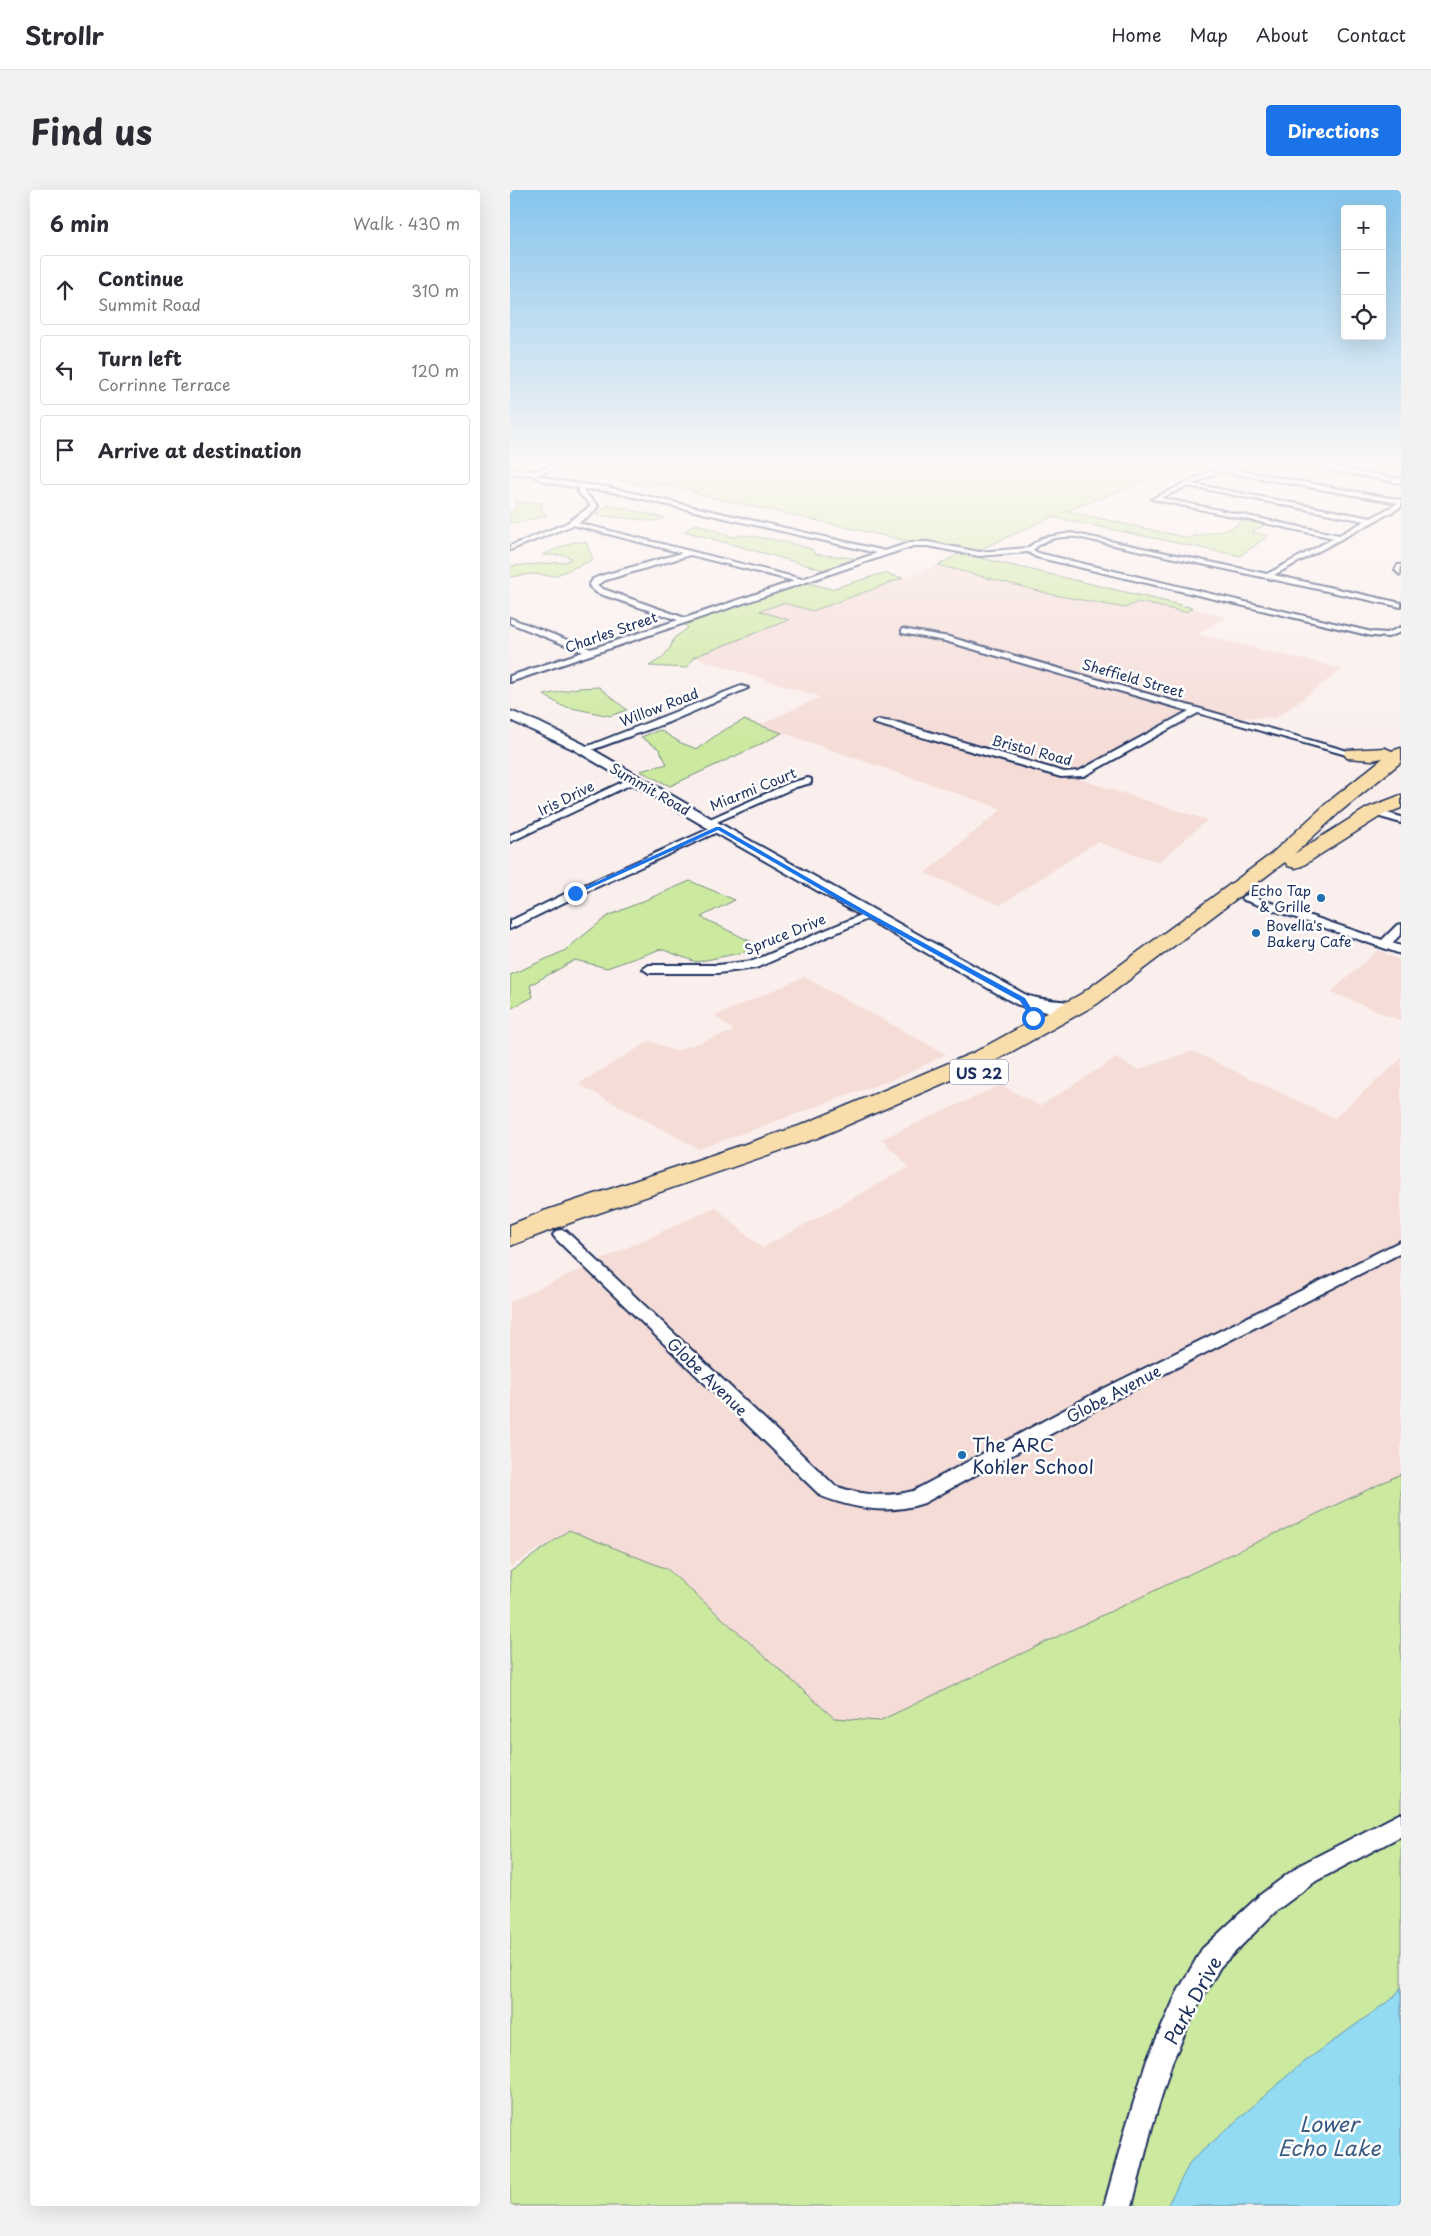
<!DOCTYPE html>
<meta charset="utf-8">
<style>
:root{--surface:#fff;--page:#f2f2f3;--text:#2b2b33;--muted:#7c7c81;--line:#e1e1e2;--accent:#1a73e8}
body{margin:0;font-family:"Playpen Sans",sans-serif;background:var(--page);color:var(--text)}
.controls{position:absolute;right:15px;top:15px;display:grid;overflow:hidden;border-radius:5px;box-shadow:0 5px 20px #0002}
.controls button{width:45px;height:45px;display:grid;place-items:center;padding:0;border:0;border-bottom:1px solid var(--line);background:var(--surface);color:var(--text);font:25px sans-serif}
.stop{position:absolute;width:15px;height:15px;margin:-11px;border:4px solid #1a73e8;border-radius:50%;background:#fff}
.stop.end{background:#1a73e8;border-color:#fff;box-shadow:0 1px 5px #0008}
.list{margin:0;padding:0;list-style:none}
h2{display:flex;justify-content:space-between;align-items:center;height:65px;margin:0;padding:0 20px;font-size:21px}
h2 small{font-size:16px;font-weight:400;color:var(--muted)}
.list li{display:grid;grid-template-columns:32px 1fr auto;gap:15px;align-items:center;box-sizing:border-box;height:70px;margin:0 10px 10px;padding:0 10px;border:1px solid var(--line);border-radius:5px}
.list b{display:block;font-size:19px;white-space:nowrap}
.list p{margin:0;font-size:16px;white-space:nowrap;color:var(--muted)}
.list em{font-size:16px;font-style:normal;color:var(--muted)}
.icon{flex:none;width:28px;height:28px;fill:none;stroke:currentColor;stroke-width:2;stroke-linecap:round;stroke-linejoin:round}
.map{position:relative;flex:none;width:891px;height:2016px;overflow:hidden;border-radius:5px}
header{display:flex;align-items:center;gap:30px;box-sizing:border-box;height:70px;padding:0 25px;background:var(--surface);border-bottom:1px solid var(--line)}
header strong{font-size:24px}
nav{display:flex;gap:28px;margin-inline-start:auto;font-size:18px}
.intro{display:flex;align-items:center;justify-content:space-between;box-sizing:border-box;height:120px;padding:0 30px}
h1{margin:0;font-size:35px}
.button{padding:12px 22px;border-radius:5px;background:var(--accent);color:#fff;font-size:18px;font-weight:700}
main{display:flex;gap:30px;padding:0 30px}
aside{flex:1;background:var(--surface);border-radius:5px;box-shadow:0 5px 20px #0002}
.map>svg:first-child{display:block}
.built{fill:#f5dcd7}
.green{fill:#cce9a0;stroke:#748c7f}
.water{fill:#92dbf3;stroke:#6296b7}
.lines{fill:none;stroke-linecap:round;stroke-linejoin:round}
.street-casing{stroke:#1b2f5e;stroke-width:4}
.secondary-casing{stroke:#1b2f5e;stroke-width:4}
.highway-casing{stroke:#1b2f5e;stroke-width:3}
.street{fill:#fff;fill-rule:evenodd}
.secondary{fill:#fff;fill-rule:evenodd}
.highway{fill:#f9deab;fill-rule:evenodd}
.route{fill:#1a73e8}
.poi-dot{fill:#1f6fb2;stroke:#fff;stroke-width:2}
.labels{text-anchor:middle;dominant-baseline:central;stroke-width:5;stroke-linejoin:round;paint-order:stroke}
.far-street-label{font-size:14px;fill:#1b2f5e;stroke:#fff}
.far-poi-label{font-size:14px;fill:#1b2f5e;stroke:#fff;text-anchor:end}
.shield{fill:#fff;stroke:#5f6d8e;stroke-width:1}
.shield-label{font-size:15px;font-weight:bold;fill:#1b2f5e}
.street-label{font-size:16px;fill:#1b2f5e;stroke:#fff}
.near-poi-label{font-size:19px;fill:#1b2f5e;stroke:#fff;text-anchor:start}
.near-street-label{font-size:19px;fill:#1b2f5e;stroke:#fff}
.near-water-label{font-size:21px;font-style:italic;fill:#395a83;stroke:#fff}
</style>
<header>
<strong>Strollr</strong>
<nav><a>Home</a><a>Map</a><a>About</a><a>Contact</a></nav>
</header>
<div class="intro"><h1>Find us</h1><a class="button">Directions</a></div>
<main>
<aside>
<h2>6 min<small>Walk · 430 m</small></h2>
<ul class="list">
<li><svg class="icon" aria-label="ahead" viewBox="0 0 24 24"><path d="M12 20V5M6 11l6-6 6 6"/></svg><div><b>Continue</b><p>Summit Road</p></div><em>310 m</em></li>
<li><svg class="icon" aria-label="left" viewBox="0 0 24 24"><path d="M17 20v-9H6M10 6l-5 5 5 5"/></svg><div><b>Turn left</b><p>Corrinne Terrace</p></div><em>120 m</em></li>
<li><svg class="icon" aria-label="arrive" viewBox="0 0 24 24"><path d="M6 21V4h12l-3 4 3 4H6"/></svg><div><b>Arrive at destination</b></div></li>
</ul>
</aside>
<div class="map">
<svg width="891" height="2016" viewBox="0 0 891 2016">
<rect width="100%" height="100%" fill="#faefed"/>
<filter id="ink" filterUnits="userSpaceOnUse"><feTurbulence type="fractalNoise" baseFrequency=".02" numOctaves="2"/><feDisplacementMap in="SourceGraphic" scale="10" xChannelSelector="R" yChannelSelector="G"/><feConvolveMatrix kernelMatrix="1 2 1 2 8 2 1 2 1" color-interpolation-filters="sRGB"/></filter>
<g filter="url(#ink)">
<!-- built -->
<g class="built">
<polygon points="428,375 544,405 614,418 628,412 675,422 683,418 717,427 687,444 833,479 766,528 677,526 569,589 697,630 649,672 587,652 490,715 415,683 492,619 250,535 310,507 184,467 279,431 250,421 273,413 303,421"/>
<polygon points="868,760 891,771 891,831 821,802"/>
<polygon points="294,787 436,864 397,884 189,959 68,894 140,851 165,861 224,841 205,826"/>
<polygon points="682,861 824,928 891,869 891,1284 369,1531 324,1528 157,1379 59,1340 0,1377 0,1112 205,1017 252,1058 399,977 372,949 491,895 530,916 606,868 628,880"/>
</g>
<!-- green -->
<g class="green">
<polygon points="110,274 680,274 556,321 678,348 722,338 737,328 760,332 741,342 758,346 730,366 542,327 458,365 683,418 675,422 628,412 615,418 544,405 428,375 451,363 183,303 188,301 149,293 138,296 76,283"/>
<polygon points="5,312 33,313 31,319 37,325 8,333 0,332 0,321 7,317"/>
<polygon points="99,315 155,328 145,331 85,325"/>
<polygon points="186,334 224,347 234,345 271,351 302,359 305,364 351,369 314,380 174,341"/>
<polygon points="63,352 76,352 83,370 44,386 22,384 0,387 0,376 56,372 62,368 54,365 32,365"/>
<polygon points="374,383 393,388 303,421 273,413 250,421 279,430 184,467 177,478 139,476 152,468 160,458 164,448 178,438 173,433 295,392 321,399"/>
<polygon points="89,497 117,520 100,526 52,516 34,505 68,498"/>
<polygon points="234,530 272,543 245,557 160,596 130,581 157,574 149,559 131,547 150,540 171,553 187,559 212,541"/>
<polygon points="180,691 225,710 191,727 254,758 186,772 151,759 97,778 65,770 20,795 23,807 0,819 0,785 54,761 98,726"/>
<polygon points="891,1284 891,2016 0,2016 0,1382 59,1340 157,1379 324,1528 369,1531"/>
</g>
<!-- water -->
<polygon class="water" points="891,1797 891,2016 657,2016 681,1971 786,1878 884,1807"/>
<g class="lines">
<!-- street casing -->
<g class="street-casing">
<g id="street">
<path d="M45,274H55L28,285L48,291L97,297L375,361L402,352H418L469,362L517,358L532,348L561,343L757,384L824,348L642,309L715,274H723L716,278L891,310V317L764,385L891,413V417L567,347C551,346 535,348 523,360L528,363L862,442L877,443L891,437V442L878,447L862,446L526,367L518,362L469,366L418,356H403L0,492V486L73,462L0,433V428L81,459L168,430L87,403L79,396L83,389L90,386L172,363L63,335L0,360V356L57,333L81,316L68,302V298L36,292L21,285L0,284V280L25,281ZM710,281L888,313L861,328L683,294ZM678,296L855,331L829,345L651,308ZM74,299L97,301L367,363L292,389L68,333L82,324L88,316L73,301ZM180,365L284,391L175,428L93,399L87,395L96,390Z"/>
<polygon points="788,274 803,274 891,289 891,293"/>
<polygon points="888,375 891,375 890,385 885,380"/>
<polygon points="392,439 439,447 848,564 843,567 840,566 688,523 574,586 551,587 363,533 368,530 389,533 554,582 569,581 679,521 435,451 392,443"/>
<polygon points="231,496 238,498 159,532 76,562 70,562 68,560"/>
<polygon points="123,587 126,588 126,592 0,652 0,645"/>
<polygon points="298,588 301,589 301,593 286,597 202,634 194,634 193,632 280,593"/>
<polygon points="864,619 891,627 891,633 860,624 859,622"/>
<polygon points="208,635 213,638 212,640 69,705 0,739 0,731 61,701"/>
<polygon points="738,705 872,750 887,735 891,734 891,744 882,753 891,756 891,764 734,710 732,708 734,706"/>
<polygon points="358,722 364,725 362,727 246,778 208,783 139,783 133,779 139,775 208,775 243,771"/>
<path d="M51,1040L56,1041L325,1296C350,1305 376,1308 403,1301L593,1199L891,1051V1063L605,1209L414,1313C378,1325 345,1319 311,1306L46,1049L43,1045L46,1041Z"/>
<polygon points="891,1623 891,1646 806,1691 766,1721 710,1777 685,1821 662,1872 642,1937 622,2016 594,2016 616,1937 637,1870 667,1803 692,1759 750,1705 790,1675"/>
</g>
</g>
<!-- secondary casing -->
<g class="secondary-casing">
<path id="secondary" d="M0,521L28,532L73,554L223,641L518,806C535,811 553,810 570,814L573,818L570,822C550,827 525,820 506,814L213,647L63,559L0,530Z"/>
</g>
<!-- highway casing -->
<g class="highway-casing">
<polygon id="highway" points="875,558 882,561 891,558 891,572 831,621 784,664 857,618 891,605 891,618 871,626 792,676 785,678 778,676 775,672 587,814 483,872 307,948 54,1035 0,1056 0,1035 34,1021 289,936 465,862 571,804 760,665 817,613 873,568 862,570 837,568 834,564 837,560"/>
</g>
<!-- street -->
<use href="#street" class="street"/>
<!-- secondary -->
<use href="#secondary" class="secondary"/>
<!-- highway -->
<use href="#highway" class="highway"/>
</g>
</g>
<!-- sky -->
<linearGradient id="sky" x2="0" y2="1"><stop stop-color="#85c4ec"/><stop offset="0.49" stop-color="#fdf8f7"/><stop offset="1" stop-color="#fdf8f7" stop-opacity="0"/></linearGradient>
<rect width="891" height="556" fill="url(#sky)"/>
<!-- route -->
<polygon class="route" points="206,637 210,637 361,724 515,808 527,828 521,829 510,811 356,726 208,640 67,704 62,703"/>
<!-- markers -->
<g class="poi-dot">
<circle cx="811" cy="708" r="5"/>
<circle cx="746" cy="743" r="5"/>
<circle cx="452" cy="1265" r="5"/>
</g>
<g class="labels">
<!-- far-street labels -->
<g class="far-street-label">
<text transform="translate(101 442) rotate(-19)">Charles Street</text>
<text transform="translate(623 488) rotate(16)">Sheffield Street</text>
<text transform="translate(149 517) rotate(-21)">Willow Road</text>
<text transform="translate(522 560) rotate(15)">Bristol Road</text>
<text transform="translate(140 599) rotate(30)">Summit Road</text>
<text transform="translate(243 599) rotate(-22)">Miarmi Court</text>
<text transform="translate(56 608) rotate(-26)">Iris Drive</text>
<text transform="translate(275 744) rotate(-22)">Spruce Drive</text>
</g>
<!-- far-poi labels -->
<g class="far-poi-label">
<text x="801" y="700">Echo Tap<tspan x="801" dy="16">&amp; Grille</tspan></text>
<text x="756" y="735" text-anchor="start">Bovella's<tspan x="756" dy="16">Bakery Cafe</tspan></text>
</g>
<!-- shield labels -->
<rect class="shield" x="440" y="869.5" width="58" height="25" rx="4"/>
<g class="shield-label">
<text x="469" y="882">US 22</text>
</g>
<!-- street labels -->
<g class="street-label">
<text transform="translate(198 1186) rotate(44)">Globe Avenue</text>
<text transform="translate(603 1203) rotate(-28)">Globe Avenue</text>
</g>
<!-- near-poi labels -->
<g class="near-poi-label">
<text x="462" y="1254">The ARC<tspan x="462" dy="22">Kohler School</tspan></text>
</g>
<!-- near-street labels -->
<g class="near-street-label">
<text transform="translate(682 1810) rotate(-61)">Park Drive</text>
</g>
<!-- near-water labels -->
<g class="near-water-label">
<text x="819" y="1933">Lower<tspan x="819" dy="24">Echo Lake</tspan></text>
</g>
</g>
</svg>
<div class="controls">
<button>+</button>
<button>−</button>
<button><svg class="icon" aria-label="locate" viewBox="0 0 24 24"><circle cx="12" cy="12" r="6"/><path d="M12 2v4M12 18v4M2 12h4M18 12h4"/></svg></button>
</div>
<div class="stop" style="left:523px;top:828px"></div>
<div class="stop end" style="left:65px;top:703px"></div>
</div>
</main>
